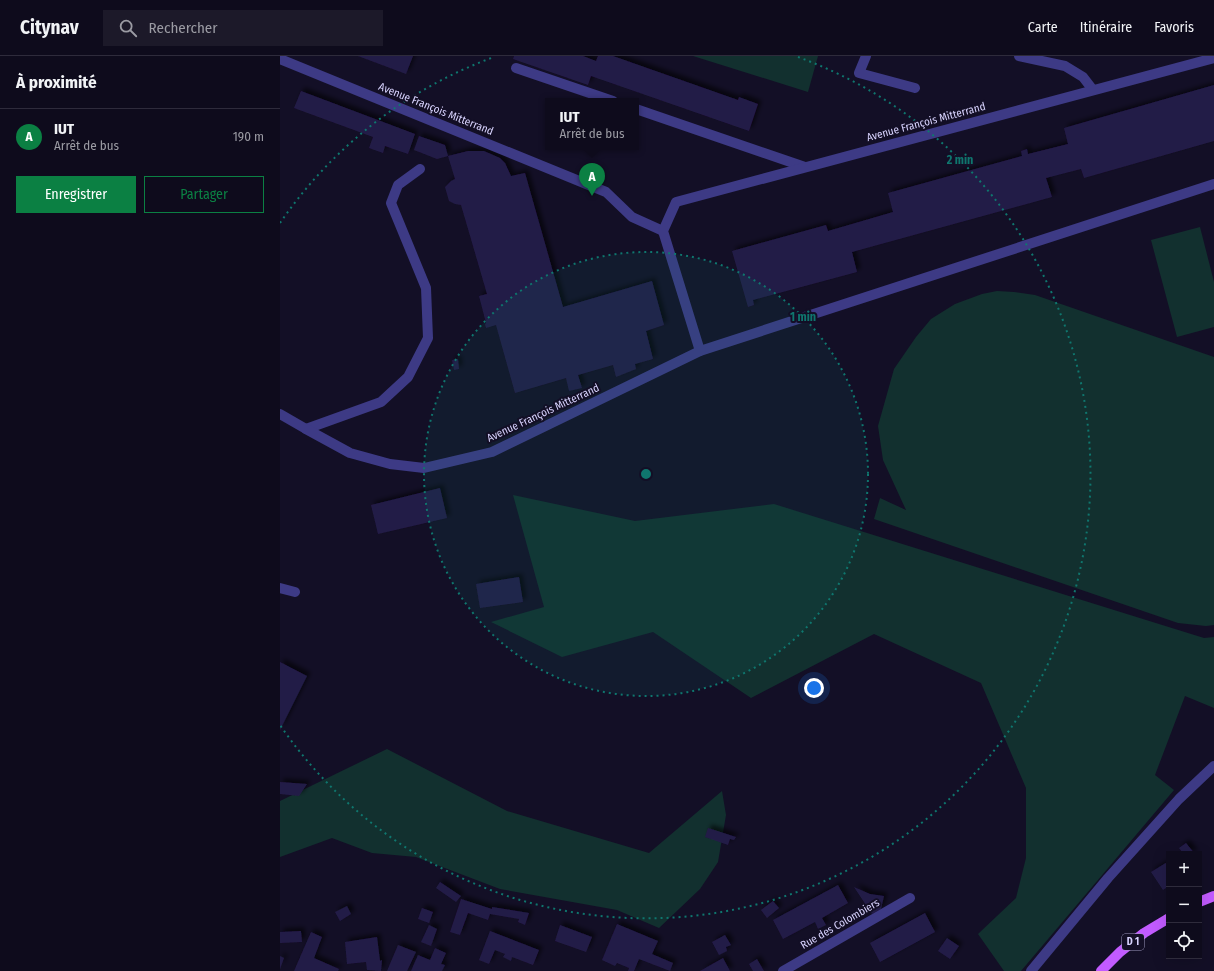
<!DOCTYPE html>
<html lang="fr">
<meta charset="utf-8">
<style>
:root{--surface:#0e0b1c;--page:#1c1929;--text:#f1f3f6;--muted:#9b9ba3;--line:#2e2b3b;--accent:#0b8043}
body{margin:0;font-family:"Fira Sans Condensed",sans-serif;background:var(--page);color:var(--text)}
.controls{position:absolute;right:12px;bottom:12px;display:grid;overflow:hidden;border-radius:0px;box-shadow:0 4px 16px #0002}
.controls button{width:36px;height:36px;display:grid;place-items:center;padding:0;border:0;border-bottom:1px solid var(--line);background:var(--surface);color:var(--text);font:20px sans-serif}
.you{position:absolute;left:534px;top:632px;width:14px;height:14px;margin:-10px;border:3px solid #fff;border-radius:50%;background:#1a73e8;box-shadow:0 0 0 6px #1a73e833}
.badge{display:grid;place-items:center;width:26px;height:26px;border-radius:50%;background:var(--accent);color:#fff;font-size:13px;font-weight:700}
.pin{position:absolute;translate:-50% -33px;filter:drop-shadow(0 1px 2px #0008)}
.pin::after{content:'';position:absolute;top:21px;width:14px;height:12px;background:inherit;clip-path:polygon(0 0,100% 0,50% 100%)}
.popup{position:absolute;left:265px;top:42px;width:94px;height:52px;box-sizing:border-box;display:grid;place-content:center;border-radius:0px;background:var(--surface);filter:drop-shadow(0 1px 3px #0005);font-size:13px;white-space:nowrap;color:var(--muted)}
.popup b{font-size:15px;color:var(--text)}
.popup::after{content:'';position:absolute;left:50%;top:100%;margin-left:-8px;border:8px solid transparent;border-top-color:var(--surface)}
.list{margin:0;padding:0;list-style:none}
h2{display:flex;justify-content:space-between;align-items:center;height:52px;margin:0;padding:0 16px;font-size:17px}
h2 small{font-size:13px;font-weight:400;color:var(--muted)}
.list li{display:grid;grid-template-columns:26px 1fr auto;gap:12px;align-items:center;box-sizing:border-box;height:56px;padding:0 16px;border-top:1px solid var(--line)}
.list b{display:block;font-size:15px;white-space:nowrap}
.list p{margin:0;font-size:13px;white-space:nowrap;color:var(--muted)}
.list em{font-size:13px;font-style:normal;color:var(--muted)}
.actions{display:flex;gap:8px;padding:12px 16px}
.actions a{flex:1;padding:9px 0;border:1px solid var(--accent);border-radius:0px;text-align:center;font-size:14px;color:var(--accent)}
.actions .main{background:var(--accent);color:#fff}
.icon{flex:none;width:22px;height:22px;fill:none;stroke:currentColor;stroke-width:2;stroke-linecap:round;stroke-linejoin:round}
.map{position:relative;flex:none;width:934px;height:915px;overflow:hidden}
header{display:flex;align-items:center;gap:24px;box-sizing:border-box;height:56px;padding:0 20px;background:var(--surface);border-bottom:1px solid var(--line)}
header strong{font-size:19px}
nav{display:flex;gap:22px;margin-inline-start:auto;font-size:14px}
.search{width:280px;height:36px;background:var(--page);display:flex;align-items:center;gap:10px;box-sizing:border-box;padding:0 14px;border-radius:0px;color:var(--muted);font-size:15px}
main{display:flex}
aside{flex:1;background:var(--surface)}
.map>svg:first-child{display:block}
.green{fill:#12302f}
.building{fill:#241b47;filter:url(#shadow)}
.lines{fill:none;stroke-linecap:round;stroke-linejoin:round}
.lane{stroke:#3d3a85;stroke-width:10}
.street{stroke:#3d3a85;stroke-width:10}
.primary{stroke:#c25bff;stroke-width:10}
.ring{fill:none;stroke:#0f766e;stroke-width:2;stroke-dasharray:2 4}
.labels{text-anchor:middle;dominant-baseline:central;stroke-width:4;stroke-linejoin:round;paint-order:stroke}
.shield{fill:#130f26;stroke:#9e99be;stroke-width:1}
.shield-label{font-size:10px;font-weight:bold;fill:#d9d4ff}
.street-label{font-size:11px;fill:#d9d4ff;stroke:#130f26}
.centre{fill:#0f766e;stroke:#130f26;stroke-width:2}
.ring-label{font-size:12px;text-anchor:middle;font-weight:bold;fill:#0f766e;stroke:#130f26;stroke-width:4;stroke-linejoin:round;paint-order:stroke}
</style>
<header>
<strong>Citynav</strong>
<div class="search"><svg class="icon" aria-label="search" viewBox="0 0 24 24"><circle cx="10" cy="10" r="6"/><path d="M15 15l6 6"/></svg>Rechercher</div>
<nav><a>Carte</a><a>Itinéraire</a><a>Favoris</a></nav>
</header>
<main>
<aside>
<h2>À proximité<small></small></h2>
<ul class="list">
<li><span class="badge">A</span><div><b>IUT</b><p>Arrêt de bus</p></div><em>190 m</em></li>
</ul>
<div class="actions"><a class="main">Enregistrer</a><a>Partager</a></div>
</aside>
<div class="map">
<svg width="934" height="915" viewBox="0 0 934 915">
<defs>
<filter id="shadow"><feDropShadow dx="3.5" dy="-3.5" stdDeviation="2" flood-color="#0009"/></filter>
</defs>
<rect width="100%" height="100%" fill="#130f26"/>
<!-- green -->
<g class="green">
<polygon points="413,0 538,0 528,36"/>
<polygon points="920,171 934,226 934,271 897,281 871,184"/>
<polygon points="717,235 734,236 755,239 934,301 934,569 926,570 898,567 594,463 600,442 626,454 603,404 598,370 614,313 636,281 651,263 675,248 702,238"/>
<polygon points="233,439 355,465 494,448 924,582 934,581 934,652 905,640 875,719 894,734 741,915 724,915 698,878 736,842 746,802 746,732 701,627 594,578 471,642 373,576 282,601 211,566 264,551"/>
<polygon points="107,693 227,755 369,797 442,735 446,759 438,806 420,833 379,872 337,854 220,833 136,801 92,797 52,782 0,801 0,745"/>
</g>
<!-- building -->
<g class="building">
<polygon points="78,0 133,0 126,18"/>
<polygon points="234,0 303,0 316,5 318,0 333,0 458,44 459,41 478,48 469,75 311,20 308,29 233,3"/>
<polygon points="934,29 934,85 804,122 801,113 766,122 772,141 572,196 577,216 473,244 474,249 468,251 452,195 546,169 548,175 613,156 608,137 742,100 741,95 747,93 748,98 788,88 784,72"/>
<polygon points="21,35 135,78 128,98 105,90 103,97 89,92 93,81 14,52"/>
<polygon points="139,80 165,89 168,100 188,95 204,95 220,102 225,107 231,120 245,117 283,251 372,225 384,269 366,275 373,303 355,308 356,313 336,321 333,309 298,319 302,332 289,335 286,322 235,337 216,269 206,272 205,268 206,267 199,240 207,238 181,149 175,148 169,145 165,131 171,125 175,123 168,100 157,103 134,94"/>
<polygon points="178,303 179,313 174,314 172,304"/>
<polygon points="160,432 167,462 98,478 91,449"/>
<polygon points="239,521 243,546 200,552 196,528"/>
<polygon points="0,606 27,620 0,674"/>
<polygon points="0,726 27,728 19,740 0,738"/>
<polygon points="428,772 456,781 454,784 450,783 448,789 425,781"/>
<polygon points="906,787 915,798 899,798 902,796 899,792"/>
<polygon points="889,805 889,830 883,834 871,816"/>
<polygon points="160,826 181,840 176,846 156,832"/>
<polygon points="558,829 568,847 542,862 546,869 538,873 535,866 503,883 493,864"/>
<polygon points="574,831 590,838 604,840 601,853 592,858"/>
<polygon points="181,843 212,853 212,851 249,857 245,869 238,866 239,863 210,858 208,864 188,857 180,879 170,876"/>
<polygon points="493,845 499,852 487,862 481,854"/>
<polygon points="67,850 71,858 60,865 55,856"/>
<polygon points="142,852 153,856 149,867 138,863"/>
<polygon points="645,857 655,876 600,906 590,887"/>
<polygon points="337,868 378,885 372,898 393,907 390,915 359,903 354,915 348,915 349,912 337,907 335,910 322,904"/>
<polygon points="149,869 157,873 151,890 141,886"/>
<polygon points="280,869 312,881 306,896 275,885"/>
<polygon points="21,875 22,886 0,887 0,876"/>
<polygon points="210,875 259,894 253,909 232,901 231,905 223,901 225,898 215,894 209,908 199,904"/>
<polygon points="31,876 42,881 34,902 59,913 58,915 14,915"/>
<polygon points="445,879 451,889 446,891 447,895 439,899 432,886"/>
<polygon points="97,881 100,905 102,904 101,915 87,914 86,906 67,908 65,886"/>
<polygon points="667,882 679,890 670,903 658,895"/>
<polygon points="118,889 136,896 127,915 107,915"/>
<polygon points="155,892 166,897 161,908 165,909 162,915 131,915 138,899 150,904"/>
<polygon points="0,900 4,902 0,913"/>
<polygon points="443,902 450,915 420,915"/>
<polygon points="477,903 484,915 473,915 469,908"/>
</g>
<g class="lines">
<!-- lane -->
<g class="lane">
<polyline points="586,0 579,17 635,32"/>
<polyline points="739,0 785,10 803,21 813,34"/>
<polyline points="236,12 333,45"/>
<polyline points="356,53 525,111"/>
<polyline points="26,373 101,346 128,321 148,282 146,232 111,147 118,129 140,113"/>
</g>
<!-- street -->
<g class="street">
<polyline points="0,3 326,136 352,161 383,175"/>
<polyline points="420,295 383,175 396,146 934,2"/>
<polyline points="0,358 26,373 70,397 110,408 144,412 212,396 420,295 934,128"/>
<polyline points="0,532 15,536"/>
<polyline points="503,915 630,842"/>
<polyline points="751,915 828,822 899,743 934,710"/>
</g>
<!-- primary -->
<g class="primary">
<polyline points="919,846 934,840"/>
<polyline points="821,915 840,896 864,877 889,862"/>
</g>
</g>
<!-- distance rings -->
<circle cx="366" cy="418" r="222" fill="#0f766e" fill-opacity=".12"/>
<g class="ring">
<circle cx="366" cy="418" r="222"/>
<path d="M0 167A444 444 0 0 1 214 1M518 1A444 444 0 1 1 0 669"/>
</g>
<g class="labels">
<!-- shield labels -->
<rect class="shield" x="842" y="878" width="22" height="16" rx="3"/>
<g class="shield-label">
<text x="853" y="886">D 1</text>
</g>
<!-- street labels -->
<g class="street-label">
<text transform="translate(156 53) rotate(22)">Avenue François Mitterrand</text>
<text transform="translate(646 66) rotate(-15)">Avenue François Mitterrand</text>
<text transform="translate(263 357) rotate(-25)">Avenue François Mitterrand</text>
<text transform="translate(560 868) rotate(-30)">Rue des Colombiers</text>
</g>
</g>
<circle cx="366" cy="418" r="6" class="centre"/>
<g class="ring-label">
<text x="680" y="108">2 min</text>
<text x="523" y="265">1 min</text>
</g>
</svg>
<div class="controls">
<button>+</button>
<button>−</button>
<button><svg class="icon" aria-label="locate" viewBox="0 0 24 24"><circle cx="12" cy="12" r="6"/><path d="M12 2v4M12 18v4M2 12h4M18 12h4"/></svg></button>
</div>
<div class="you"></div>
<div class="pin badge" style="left:312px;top:140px">A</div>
<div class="popup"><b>IUT</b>Arrêt de bus</div>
</div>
</main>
